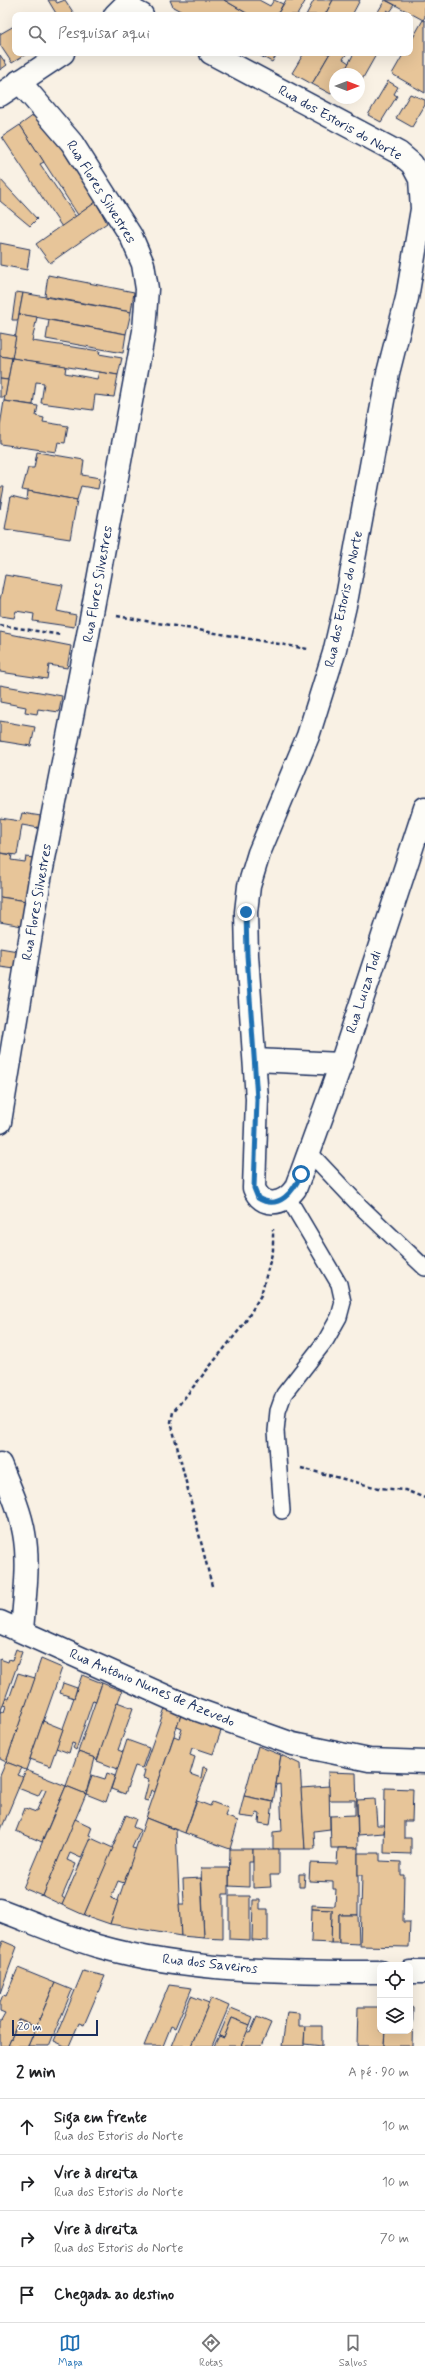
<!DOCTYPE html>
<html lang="pt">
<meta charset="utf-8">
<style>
:root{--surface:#fff;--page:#f6f6f6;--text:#202124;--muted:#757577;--line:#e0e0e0;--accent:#1f6fb2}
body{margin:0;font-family:Mynerve,sans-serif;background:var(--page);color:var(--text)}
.controls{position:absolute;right:12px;bottom:12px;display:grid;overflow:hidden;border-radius:8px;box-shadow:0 4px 16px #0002}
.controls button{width:36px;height:36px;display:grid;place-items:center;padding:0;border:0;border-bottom:1px solid var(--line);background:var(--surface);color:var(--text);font:20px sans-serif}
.compass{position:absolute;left:329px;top:68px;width:36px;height:36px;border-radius:50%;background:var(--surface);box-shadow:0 4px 16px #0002;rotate:90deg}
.scale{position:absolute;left:12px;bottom:10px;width:86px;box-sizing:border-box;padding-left:4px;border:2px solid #1b2f5e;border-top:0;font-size:11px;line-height:14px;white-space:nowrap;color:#1b2f5e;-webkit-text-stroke:3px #fdfcf7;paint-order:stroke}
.stop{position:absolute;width:12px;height:12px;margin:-9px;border:3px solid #1f6fb2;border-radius:50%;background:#fff}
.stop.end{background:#1f6fb2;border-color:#fff;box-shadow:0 1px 4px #0008}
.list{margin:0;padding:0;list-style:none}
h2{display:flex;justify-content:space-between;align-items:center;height:52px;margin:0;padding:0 16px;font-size:17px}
h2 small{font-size:13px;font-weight:400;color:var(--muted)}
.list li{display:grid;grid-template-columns:26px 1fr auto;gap:12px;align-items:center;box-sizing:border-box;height:56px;padding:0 16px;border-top:1px solid var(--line)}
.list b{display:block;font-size:15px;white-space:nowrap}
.list p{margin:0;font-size:13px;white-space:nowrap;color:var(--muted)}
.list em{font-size:13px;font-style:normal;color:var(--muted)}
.icon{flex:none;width:22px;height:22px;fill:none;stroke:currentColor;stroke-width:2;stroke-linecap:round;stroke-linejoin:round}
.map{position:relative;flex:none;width:425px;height:2046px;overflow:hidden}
.search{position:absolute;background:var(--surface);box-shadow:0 4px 16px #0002;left:12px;right:12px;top:12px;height:44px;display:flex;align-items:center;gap:10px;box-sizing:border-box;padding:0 14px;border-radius:8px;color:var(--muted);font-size:15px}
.sheet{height:276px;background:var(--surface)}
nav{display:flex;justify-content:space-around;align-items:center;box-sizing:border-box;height:56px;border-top:1px solid var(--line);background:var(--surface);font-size:11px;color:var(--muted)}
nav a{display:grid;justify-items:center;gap:2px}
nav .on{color:var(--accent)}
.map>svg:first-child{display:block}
.building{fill:#e7c599;stroke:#1b2f5e}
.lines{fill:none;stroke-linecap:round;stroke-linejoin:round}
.lane-casing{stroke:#1b2f5e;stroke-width:18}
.street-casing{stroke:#1b2f5e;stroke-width:25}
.secondary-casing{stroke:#1b2f5e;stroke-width:25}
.path{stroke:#1b2f5e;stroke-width:2.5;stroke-dasharray:4 3;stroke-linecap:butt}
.lane{stroke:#fdfcf7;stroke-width:15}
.street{stroke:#fdfcf7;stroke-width:22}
.secondary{stroke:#fdfcf7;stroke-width:22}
.route{stroke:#1f6fb2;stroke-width:5}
.labels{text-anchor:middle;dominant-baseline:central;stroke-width:3;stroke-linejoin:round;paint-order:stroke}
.street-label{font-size:14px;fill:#1b2f5e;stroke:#fdfcf7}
</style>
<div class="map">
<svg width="425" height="2046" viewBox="0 0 425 2046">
<rect width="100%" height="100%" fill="#f9f1e4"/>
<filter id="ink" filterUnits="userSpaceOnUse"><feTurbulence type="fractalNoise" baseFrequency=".025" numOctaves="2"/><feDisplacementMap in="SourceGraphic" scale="8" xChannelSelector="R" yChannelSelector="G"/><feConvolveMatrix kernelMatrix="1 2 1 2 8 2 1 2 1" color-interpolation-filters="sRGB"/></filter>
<g filter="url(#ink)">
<!-- building -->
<g class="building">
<polygon points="48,0 55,0 57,3 65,0 75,15 57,15"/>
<polygon points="170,0 224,0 250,15 188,15 173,7"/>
<polygon points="224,0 259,0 270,6 274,0 283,4 277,15 250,15"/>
<polygon points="286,0 306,0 297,15 277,15"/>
<polygon points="314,0 333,0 325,15 306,15"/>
<polygon points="333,0 360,0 352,15 325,15"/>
<polygon points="385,0 395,5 390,12 387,10 384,15 376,15"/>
<polygon points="386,0 425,0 425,17 423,20"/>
<polygon points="423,20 425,21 425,93 392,74 404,53 410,53 410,43"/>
<polygon points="14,26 15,53 28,53 12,63 0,45 0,34"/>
<polygon points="255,53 278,53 272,62"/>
<polygon points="304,53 330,53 312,84 292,73"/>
<polygon points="330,53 347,53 343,59 349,63 343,74 335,74 335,87 331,94 312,84"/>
<polygon points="354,53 377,53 359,85 359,74 343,74"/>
<polygon points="0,55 7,65 0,70"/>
<polygon points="388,81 398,87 394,94 397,96 381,122 368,115"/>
<polygon points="410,94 425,100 425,105 412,127 396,118"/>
<polygon points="337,98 352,98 348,104"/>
<polygon points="38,112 96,202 78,215 20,125"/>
<polygon points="20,125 44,162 40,164 76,217 62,227 2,137"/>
<polygon points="0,179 37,219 30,226 0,201"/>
<polygon points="96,202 107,223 50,263 36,244"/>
<polygon points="0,243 30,249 27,270 0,265"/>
<polygon points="48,275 134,292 131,312 45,296"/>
<polygon points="16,292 23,293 18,320 12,320"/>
<polygon points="23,293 131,312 126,334 19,314"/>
<polygon points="19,314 37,317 32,341 100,351 99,354 122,358 118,375 12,358"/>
<polygon points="49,320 126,334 123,353 46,339"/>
<polygon points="0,333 16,336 12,358 0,356"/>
<polygon points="0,356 12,358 8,380 0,379"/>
<polygon points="12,358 66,366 65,373 97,379 99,372 118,375 114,397 95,395 93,410 41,403 44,383 36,382 33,405 4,401"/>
<polygon points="0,379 8,380 5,397 0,397"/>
<polygon points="4,401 38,406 36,416 44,418 43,422 68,426 65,443 58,442 56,452 0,444 0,426"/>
<polygon points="37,452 84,460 82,475 100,478 98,489 81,486 77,500 22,490 28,468 34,468"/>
<polygon points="0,487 4,487 0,509"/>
<polygon points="28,491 77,500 70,539 5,529 11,496 27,500"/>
<polygon points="5,575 63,585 57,611 76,615 74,627 33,621 34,614 16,611 14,618 0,616 0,600"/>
<polygon points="0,632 71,646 67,668 49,665 47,679 0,672"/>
<polygon points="0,685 62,696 59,712 38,709 37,714 25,712 26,707 0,702"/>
<polygon points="0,721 35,727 31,746 0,741"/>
<polygon points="22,813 41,816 39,828 22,825 17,855 0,853 0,818 20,821"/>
<polygon points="0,853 12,855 11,860 25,862 26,857 34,858 27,901 0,897"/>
<polygon points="0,897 27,901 22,926 0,922"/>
<polygon points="0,948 18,951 15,969 0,967"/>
<polygon points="16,1649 22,1652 0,1713 0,1659 8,1662 9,1659 12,1660"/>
<polygon points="41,1659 62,1668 26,1770 6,1762"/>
<polygon points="18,1673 35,1678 6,1762 0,1759 0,1713 1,1711 4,1712 6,1706 3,1705 6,1698 9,1699"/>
<polygon points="82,1675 102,1683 96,1701 93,1700 76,1750 73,1748 75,1744 72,1743 69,1753 56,1748"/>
<polygon points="63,1683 77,1688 74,1698 60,1693"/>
<polygon points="102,1683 122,1691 97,1761 95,1758 78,1752"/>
<polygon points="117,1702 133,1708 118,1750 123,1752 118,1769 97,1761"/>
<polygon points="165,1708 181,1715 155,1792 151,1790 148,1801 144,1800 149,1780 143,1778 145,1770 143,1770"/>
<polygon points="181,1715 221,1731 213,1754 192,1747 190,1755 195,1757 190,1774 201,1778 203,1767 208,1768 185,1833 146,1818 174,1736 179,1738 182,1729 177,1727"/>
<polygon points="43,1721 63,1729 50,1766 30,1759"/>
<polygon points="127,1740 149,1748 142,1768 135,1766 125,1794 111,1789"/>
<polygon points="258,1746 281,1755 273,1802 244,1796"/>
<polygon points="78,1752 95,1758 86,1794 66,1786"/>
<polygon points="281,1755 300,1764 305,1849 273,1849 273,1832 282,1831 280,1784 276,1785"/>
<polygon points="6,1762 22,1768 18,1775 23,1777 0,1832 0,1776"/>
<polygon points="26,1770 66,1786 42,1842 16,1831 25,1808 36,1812 46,1790 42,1789 38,1796 18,1788"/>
<polygon points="328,1772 356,1773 358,1848 331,1848 330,1816 355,1815 355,1800 329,1800"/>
<polygon points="107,1773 115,1776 106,1802 86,1794 92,1775 105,1779"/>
<polygon points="66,1786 86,1794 43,1896 23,1888"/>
<polygon points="329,1786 330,1829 314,1831 315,1849 305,1849 301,1788"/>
<polygon points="385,1788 413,1789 412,1821 404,1821 404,1838 411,1838 411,1854 384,1853"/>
<polygon points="244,1796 273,1802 270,1825 259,1823 260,1814 256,1813 255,1818 239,1816"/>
<polygon points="375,1799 377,1825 384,1825 384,1833 358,1835 357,1800"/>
<polygon points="197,1801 210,1806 212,1802 228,1808 225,1816 238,1821 230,1849 185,1833"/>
<polygon points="126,1815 136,1819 133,1827 140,1830 132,1848 136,1849 124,1883 118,1881 111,1898 118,1901 110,1924 84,1915"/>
<polygon points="146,1818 176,1830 181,1936 110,1924"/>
<polygon points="75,1819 92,1827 89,1835 91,1836 81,1858 70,1853 67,1860 76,1864 62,1897 65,1899 62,1905 43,1896"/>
<polygon points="91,1838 113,1848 84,1915 62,1905"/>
<polygon points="338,1848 358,1848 358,1915 339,1915 339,1943 331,1943 332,1910 312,1909 312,1905 335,1906 336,1889 333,1889 333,1882 309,1881 310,1863 337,1864"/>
<polygon points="230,1849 253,1849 253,1862 249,1862 249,1887 229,1886"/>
<polygon points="253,1849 279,1849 279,1875 270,1875 271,1887 253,1888"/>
<polygon points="358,1853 380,1853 380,1861 401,1862 401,1875 404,1875 403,1922 410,1922 409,1947 360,1946 362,1875 358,1875"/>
<polygon points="201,1868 229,1868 229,1894 223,1894 223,1939 204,1938"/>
<polygon points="299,1874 305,1874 304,1887 299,1887"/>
<polygon points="201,1878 204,1938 181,1936 179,1904 184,1904 183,1879"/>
<polygon points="229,1896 250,1896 250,1940 229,1939"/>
<polygon points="253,1900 260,1900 260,1909 268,1909 268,1941 252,1940"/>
<polygon points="312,1909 332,1910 331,1943 311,1942"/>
<polygon points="339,1915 358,1915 359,1944 339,1943"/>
<polygon points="3,1941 17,1947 0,1993 0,1950"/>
<polygon points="18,1968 55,1983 36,2027 19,2020 8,2046 0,2046 0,2023 5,2014 0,2012 0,2002 3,1995 6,1996"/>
<polygon points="83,1971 105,1976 84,2025 79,2023 69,2046 65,2046 54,2041"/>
<polygon points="55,1983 72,1990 49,2046 28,2046"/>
<polygon points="169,1985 192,1988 175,2028 171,2026 163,2046 144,2046"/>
<polygon points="191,1996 209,2003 191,2046 171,2046"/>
<polygon points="211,1998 229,2006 212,2046 191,2046"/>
<polygon points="358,2007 380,2007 380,2031 385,2031 384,2046 357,2046"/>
<polygon points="410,2007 413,2007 412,2046 384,2046 385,2031 410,2031"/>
<polygon points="231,2008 253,2017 250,2025 232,2018 224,2038 219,2036"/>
<polygon points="287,2012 299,2013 299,2026 305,2026 304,2046 282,2046"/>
<polygon points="257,2017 271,2023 261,2046 241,2046 247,2031 250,2033"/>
<polygon points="232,2018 250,2025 241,2046 214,2046 219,2036 224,2038"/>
<polygon points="19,2020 36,2027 28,2046 8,2046"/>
<polygon points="305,2026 322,2026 322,2046 304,2044"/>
</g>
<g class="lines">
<!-- lane casing -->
<g class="lane-casing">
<g id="lane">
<polyline points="309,1152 360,1206 425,1268"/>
<polyline points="282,1511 276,1431 278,1411 284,1394 326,1340 339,1317 343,1302 339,1284 287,1196"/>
</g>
</g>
<!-- street casing -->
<g class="street-casing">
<g id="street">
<polyline points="125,6 142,15"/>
<path d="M211,53L399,153L412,164L420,179L422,209L407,298L388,373L347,597L334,653L308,736L259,853L249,886L246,912L247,955L257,1099L254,1188C262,1209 283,1205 295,1189C297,1185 299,1178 301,1174L341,1064L425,808"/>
<polyline points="255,1060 341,1064"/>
<polyline points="0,1122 40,879 87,640 144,331 147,289 143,264 131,236 72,143 19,81"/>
<path d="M0,1464C9,1486 20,1509 24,1533C30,1565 24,1600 22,1631"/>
<polyline points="0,1622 192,1708 293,1744 369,1760 425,1762"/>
<path d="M0,1910C32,1922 64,1936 97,1946C188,1972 286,1972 380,1972"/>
<polyline points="410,1972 425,1972"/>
</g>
</g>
<!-- secondary casing -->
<g class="secondary-casing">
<g id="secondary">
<polyline points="115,15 130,0"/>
<polyline points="0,95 63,53"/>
</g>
</g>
<!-- path -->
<g class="path">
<polyline points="117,616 308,649"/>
<polyline points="0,625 61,635"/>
<polyline points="301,1468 378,1488 405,1490 425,1498"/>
<polyline points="212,1586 171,1422 173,1412 244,1324 261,1295 273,1250 273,1229"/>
</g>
<!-- lane -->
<use href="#lane" class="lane"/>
<!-- street -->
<use href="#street" class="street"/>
<!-- secondary -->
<use href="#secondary" class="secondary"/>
</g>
</g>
<g class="lines" filter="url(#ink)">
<!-- route -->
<path class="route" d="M246,912L247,955L257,1099L254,1188L258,1198C279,1211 294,1191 301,1174"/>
</g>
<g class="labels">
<!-- street labels -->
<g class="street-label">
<text transform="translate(340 123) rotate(29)">Rua dos Estoris do Norte</text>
<text transform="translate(101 192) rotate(58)">Rua Flores Silvestres</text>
<text transform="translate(98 584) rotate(-80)">Rua Flores Silvestres</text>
<text transform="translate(344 599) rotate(-78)">Rua dos Estoris do Norte</text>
<text transform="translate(37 902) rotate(-80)">Rua Flores Silvestres</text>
<text transform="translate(364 992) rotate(-72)">Rua Luiza Todi</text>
<text transform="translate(152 1688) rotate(23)">Rua Antônio Nunes de Azevedo</text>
<text transform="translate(210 1964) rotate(6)">Rua dos Saveiros</text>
</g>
</g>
</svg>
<div class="controls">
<button><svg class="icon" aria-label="locate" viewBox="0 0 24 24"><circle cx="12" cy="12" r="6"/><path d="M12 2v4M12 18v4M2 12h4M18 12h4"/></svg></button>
<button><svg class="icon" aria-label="layers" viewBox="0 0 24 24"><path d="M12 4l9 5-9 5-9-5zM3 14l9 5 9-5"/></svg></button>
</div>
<svg class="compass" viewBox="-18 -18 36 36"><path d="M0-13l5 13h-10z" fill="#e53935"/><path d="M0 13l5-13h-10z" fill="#757577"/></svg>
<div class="scale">20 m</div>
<div class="stop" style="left:301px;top:1174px"></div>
<div class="stop end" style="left:246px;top:912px"></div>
<div class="search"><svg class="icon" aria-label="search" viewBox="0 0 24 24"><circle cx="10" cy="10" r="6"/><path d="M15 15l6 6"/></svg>Pesquisar aqui</div>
</div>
<section class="sheet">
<h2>2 min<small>A pé · 90 m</small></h2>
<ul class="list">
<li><svg class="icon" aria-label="ahead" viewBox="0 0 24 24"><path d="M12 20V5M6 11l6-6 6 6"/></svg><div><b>Siga em frente</b><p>Rua dos Estoris do Norte</p></div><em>10 m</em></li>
<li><svg class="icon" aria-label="right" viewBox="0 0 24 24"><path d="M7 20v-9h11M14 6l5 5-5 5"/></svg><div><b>Vire à direita</b><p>Rua dos Estoris do Norte</p></div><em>10 m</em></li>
<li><svg class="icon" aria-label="right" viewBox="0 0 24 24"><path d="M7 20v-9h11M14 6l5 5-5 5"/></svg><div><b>Vire à direita</b><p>Rua dos Estoris do Norte</p></div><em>70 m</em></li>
<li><svg class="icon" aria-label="arrive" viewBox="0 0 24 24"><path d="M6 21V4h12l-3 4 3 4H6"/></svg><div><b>Chegada ao destino</b></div></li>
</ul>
</section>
<nav>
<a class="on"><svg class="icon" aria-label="map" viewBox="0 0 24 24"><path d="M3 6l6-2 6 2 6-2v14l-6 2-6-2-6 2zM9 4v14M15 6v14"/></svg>Mapa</a>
<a><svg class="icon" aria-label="directions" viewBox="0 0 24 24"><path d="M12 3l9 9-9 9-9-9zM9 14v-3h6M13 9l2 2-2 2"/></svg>Rotas</a>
<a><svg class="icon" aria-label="saved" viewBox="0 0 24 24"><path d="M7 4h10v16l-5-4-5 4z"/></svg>Salvos</a>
</nav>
